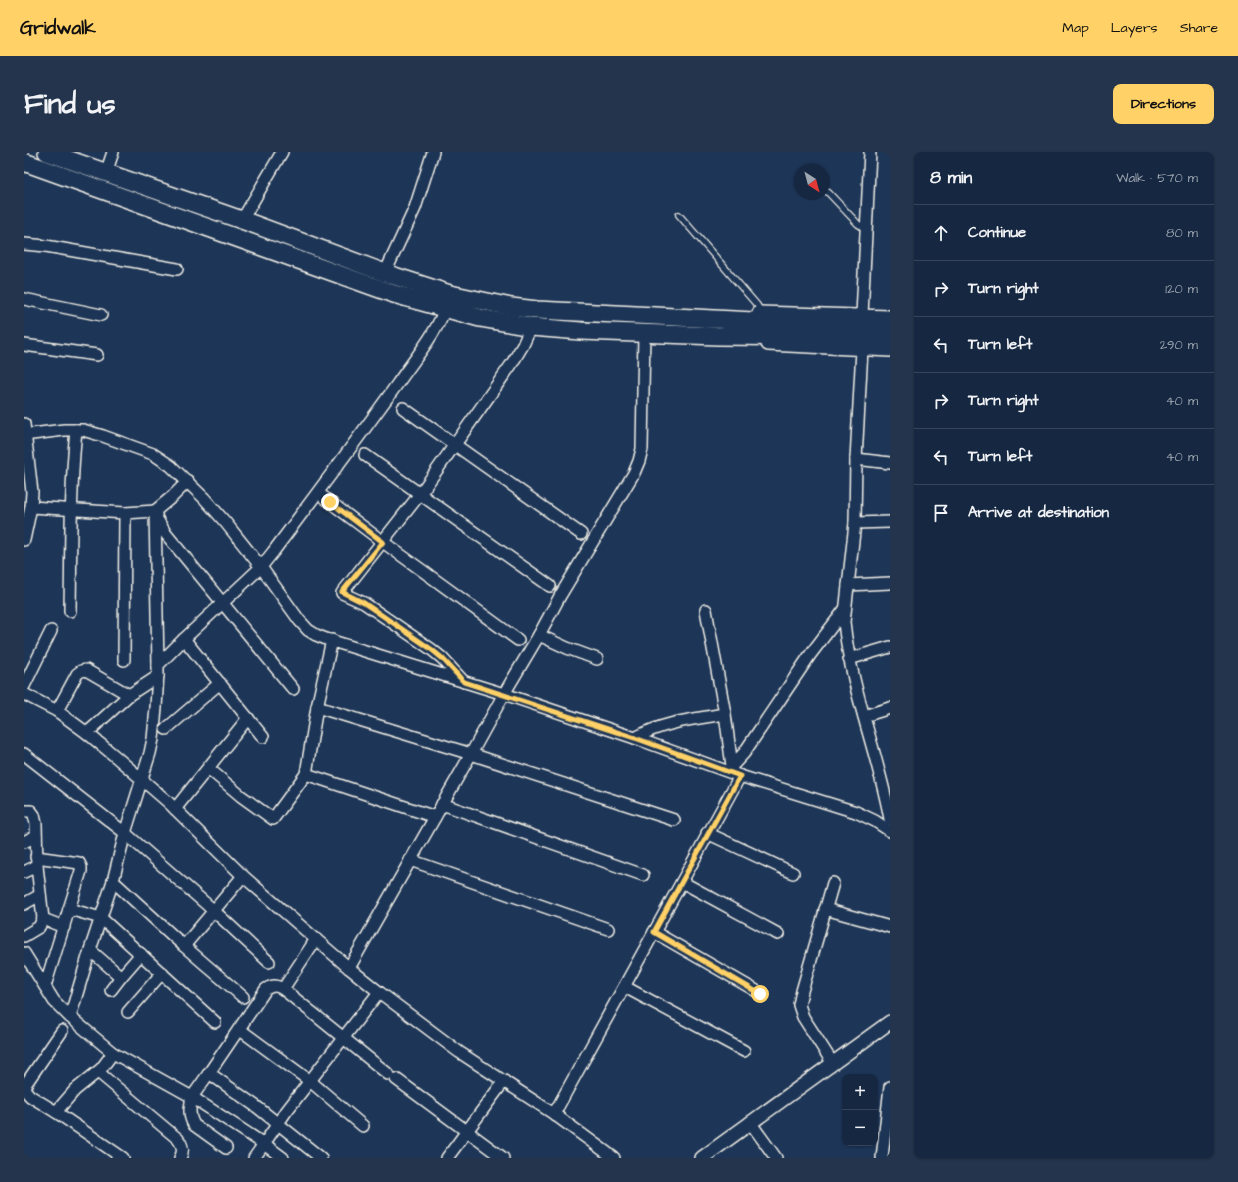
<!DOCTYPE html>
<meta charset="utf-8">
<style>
:root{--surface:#162841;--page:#23344c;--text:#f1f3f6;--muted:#9ea6b1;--line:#35445a;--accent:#ffd166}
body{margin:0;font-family:"Architects Daughter",sans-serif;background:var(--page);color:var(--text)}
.controls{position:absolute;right:12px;bottom:12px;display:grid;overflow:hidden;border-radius:8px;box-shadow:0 1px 3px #0004}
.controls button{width:36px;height:36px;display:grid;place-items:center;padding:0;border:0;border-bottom:1px solid var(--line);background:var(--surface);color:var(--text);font:20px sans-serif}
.compass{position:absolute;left:770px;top:12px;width:36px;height:36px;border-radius:50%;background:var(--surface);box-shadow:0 1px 3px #0004;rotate:144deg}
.stop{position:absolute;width:12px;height:12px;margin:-9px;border:3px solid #ffd166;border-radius:50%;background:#fff}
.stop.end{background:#ffd166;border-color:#fff;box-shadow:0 1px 4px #0008}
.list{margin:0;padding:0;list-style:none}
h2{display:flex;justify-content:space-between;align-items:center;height:52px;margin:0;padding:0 16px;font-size:17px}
h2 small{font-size:13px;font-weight:400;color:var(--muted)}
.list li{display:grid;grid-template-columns:26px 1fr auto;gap:12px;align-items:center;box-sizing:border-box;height:56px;padding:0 16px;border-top:1px solid var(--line)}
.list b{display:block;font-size:15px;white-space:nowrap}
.list em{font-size:13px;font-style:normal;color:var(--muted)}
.icon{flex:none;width:22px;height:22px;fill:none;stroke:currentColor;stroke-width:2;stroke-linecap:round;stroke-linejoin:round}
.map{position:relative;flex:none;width:866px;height:1006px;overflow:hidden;border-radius:8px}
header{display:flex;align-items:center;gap:24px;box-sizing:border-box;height:56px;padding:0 20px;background:var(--accent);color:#111}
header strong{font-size:19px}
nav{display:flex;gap:22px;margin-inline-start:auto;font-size:14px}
.intro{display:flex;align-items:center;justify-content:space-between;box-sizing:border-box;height:96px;padding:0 24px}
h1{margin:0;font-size:28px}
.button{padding:10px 18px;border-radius:8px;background:var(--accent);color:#111;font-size:14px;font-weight:700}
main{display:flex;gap:24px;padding:0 24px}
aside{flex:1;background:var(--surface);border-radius:8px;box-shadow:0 1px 3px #0004}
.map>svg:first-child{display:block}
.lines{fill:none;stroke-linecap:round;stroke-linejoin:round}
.service-casing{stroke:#f4f1e8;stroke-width:8}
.minor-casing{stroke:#f4f1e8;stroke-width:14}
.tertiary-casing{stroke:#f4f1e8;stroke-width:16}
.primary-casing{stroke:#f4f1e8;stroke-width:20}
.service{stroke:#1d3557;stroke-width:5.5}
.minor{stroke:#1d3557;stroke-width:11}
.tertiary{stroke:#1d3557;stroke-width:13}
.primary{stroke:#1d3557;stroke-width:17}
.route{stroke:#ffd166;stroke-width:5}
</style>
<header>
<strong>Gridwalk</strong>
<nav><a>Map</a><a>Layers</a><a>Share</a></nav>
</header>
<div class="intro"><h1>Find us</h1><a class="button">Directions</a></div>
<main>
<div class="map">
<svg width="866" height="1006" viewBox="0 0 866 1006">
<rect width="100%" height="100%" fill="#1d3557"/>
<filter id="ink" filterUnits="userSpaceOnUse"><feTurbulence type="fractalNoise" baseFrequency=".025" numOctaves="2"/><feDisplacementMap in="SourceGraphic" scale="8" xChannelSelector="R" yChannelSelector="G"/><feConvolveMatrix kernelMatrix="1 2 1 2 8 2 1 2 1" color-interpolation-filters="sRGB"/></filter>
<g filter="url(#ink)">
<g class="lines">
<!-- service casing -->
<g class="service-casing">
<g id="service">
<polyline points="800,36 834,72 842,77"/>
<polyline points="655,63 733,153 737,160"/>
</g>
</g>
<!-- minor casing -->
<g class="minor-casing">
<g id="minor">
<polyline points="82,21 89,0"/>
<polyline points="218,68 258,0"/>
<polyline points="0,92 22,94 153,117"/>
<polyline points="361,121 391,56 409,0"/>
<polyline points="0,147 77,163"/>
<polyline points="838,163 846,0"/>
<polyline points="620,181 618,297 615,309 610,321 536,444 515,483 480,542 611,586 716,624 832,660 851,669 866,679"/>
<polyline points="0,193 73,203"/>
<path d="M838,197L832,307L831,371L820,470C827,538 854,601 866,667"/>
<polyline points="379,256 557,382"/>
<polyline points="0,272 8,340 7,355 0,388"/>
<polyline points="0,283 40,278 59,278 79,284 129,302 147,314 180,346 202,371 237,415 275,468 284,478 292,483 302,487 480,542 447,602 325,816 219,724 144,650 92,605 63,581 33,559 0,542"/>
<polyline points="341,303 526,434"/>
<polyline points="832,307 866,311"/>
<polyline points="294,341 359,390 494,488"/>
<polyline points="7,355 101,361 131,359 133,367 142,382 269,537"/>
<polyline points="831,371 866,370"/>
<polyline points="824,433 866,431"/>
<polyline points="682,458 701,562 708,614 707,618"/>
<path d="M46,459C47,399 46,338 52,278"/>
<polyline points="515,483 543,496 573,507"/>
<polyline points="160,487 239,585"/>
<polyline points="825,507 866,495"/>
<polyline points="100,508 101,361"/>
<polyline points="134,513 131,359 149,344 164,329"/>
<polyline points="440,530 418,506 407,497 340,451 318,441 396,342 487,213 499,193 507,175"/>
<polyline points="0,534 27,479"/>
<polyline points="293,555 447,602 650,668"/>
<polyline points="33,559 53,522 57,519 62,518 105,543"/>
<polyline points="840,564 866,556"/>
<polyline points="142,577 196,531"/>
<polyline points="63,581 105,543 134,524"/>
<path d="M611,586C639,570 670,567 701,562"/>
<polyline points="0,602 101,681 189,758 245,810"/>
<polyline points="708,614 720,601 786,503 821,457"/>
<polyline points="184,616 217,644 249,667 282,622 293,555 308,488"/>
<polyline points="282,622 411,665"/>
<polyline points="418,652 619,723"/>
<polyline points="151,657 224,566"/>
<polyline points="0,659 7,659 10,663 12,672 13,714 19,767 15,775 0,784"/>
<polyline points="683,681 769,721"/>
<polyline points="0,690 12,684"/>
<polyline points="12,705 55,711 57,715 57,719 45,757"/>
<polyline points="386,708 584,777"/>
<polyline points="0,720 13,714"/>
<polyline points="89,729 160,794 219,845"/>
<polyline points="658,730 754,782"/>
<polyline points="0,752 16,743"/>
<polyline points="801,757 866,775"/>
<polyline points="19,767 40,775"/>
<polyline points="630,780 736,841"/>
<polyline points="160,794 219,724"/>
<polyline points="66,798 97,825 117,802"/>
<polyline points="0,801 30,849 46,865 89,901 168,945 185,921 233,955 297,1006"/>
<polyline points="325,816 355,840"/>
<polyline points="21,834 45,757 77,766 191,870"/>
<polyline points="601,835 720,899"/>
<polyline points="259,837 292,787"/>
<polyline points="87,838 97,825"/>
<polyline points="104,860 138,821"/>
<path d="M46,865L66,798L89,729L101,681L126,601L129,587L132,556L134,520V513L160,487L237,415L249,400C291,344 333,288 374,231C391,206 414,180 423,151"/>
<polyline points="215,877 286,929 339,974"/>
<polyline points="38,879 1,933 0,937 6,944 32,960 99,1006"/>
<polyline points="808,910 779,865 775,853 778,839 809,731"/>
<path d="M74,920L154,987C159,994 160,999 156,1006"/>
<path d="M185,921L242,837C249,833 252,833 259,837L364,922"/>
<polyline points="372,927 479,1006"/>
<polyline points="32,960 51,938 77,917 89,901"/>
<polyline points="530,962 716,624"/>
<polyline points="726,970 752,1006"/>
<path d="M202,996L170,973C164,963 166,955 168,945L240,992L230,1006"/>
<polyline points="259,1006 240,992 261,961 355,840 435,900 530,962 590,1006"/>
<polyline points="423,1006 480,929"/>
<polyline points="858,1006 866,935"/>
</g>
</g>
<!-- tertiary casing -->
<g class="tertiary-casing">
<g id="tertiary">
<polyline points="735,161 866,165"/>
<polyline points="744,192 866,198"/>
<polyline points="678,1006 866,870"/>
</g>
</g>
<!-- primary casing -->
<g class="primary-casing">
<g id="primary">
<polyline points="23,0 229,72 361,121 426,142 487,155 513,158 866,176"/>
<polyline points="0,10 370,142 456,166 507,175 557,179 694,184 790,185 866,189"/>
</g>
</g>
<!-- service -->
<use href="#service" class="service"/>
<!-- minor -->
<use href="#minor" class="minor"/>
<!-- tertiary -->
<use href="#tertiary" class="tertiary"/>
<!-- primary -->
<use href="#primary" class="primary"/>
</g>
</g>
<g class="lines" filter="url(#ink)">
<!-- route -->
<polyline class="route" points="306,350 359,390 318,440 340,451 407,497 418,506 440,530 611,586 716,624 630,780 736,842"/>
</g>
</svg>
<div class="controls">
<button>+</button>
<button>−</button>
</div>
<svg class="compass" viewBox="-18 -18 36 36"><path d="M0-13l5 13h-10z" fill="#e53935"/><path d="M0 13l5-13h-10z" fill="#9ea6b1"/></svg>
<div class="stop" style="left:736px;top:842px"></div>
<div class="stop end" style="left:306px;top:350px"></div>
</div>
<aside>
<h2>8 min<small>Walk · 570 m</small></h2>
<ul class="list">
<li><svg class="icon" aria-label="ahead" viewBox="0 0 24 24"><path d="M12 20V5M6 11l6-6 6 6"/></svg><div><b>Continue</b></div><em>80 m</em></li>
<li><svg class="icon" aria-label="right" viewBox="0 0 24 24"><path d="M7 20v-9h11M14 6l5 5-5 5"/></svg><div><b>Turn right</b></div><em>120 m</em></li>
<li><svg class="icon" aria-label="left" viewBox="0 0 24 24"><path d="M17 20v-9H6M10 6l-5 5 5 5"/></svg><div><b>Turn left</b></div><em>290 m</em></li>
<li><svg class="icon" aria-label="right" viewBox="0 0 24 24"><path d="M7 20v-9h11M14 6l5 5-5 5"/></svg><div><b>Turn right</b></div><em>40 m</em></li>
<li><svg class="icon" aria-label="left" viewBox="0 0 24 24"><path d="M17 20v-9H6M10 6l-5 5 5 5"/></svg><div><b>Turn left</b></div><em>40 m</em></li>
<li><svg class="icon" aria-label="arrive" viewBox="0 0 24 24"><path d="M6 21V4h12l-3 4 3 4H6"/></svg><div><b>Arrive at destination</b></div></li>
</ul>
</aside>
</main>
